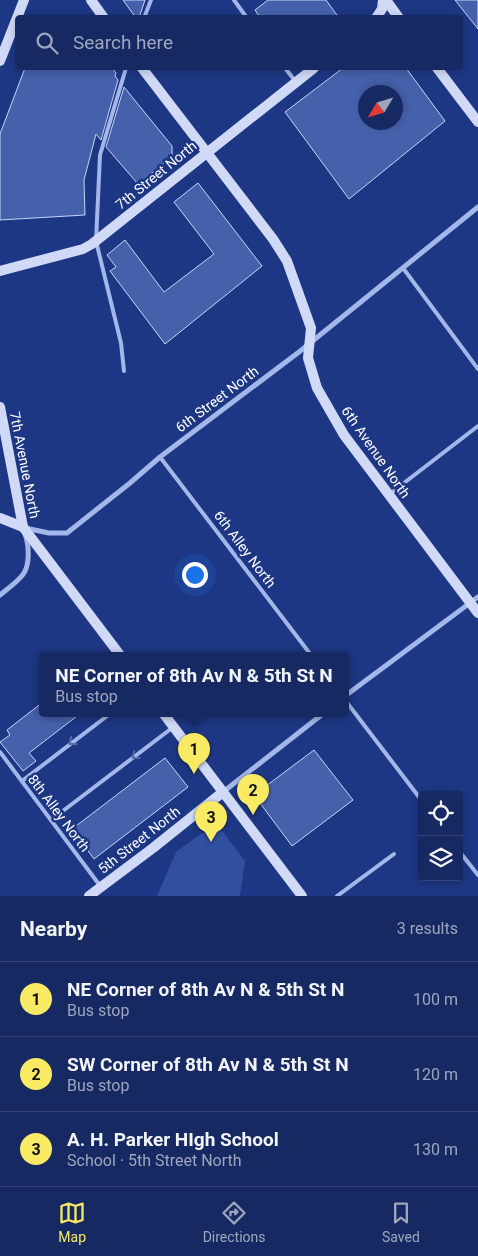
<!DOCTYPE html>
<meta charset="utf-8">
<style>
:root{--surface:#162963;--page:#23356c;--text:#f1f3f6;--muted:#9ea6be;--line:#354578;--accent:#f9ea63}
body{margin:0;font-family:Roboto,sans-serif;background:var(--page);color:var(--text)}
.controls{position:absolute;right:15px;bottom:15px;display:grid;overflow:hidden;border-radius:5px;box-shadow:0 2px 8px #0003}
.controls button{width:45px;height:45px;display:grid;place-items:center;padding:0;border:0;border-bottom:1px solid var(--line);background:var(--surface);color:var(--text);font:25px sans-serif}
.compass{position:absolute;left:358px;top:85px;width:45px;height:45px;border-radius:50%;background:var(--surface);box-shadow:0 2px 8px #0003;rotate:232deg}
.you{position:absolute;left:194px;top:574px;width:18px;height:18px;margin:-12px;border:4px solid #fff;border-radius:50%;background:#1a73e8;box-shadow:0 0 0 8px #1a73e833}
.badge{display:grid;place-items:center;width:32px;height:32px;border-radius:50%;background:var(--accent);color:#111;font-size:16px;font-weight:700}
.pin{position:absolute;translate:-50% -41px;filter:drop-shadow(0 1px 2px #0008)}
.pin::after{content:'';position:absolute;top:26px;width:18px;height:15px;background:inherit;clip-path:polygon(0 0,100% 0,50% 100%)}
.popup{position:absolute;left:39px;top:652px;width:310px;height:65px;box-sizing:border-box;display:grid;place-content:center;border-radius:5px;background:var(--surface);filter:drop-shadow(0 1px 4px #0005);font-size:16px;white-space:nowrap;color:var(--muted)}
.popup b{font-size:19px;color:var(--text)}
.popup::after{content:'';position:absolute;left:50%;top:100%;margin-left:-10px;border:10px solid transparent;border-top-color:var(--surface)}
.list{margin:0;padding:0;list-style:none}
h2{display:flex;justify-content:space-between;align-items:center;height:65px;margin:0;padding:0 20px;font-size:21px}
h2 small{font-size:16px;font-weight:400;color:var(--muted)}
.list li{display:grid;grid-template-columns:32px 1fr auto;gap:15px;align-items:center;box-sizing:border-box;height:75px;padding:0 20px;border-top:1px solid var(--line)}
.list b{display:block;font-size:19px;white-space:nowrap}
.list p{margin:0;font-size:16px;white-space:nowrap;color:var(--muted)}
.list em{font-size:16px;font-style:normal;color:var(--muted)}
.icon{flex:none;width:28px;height:28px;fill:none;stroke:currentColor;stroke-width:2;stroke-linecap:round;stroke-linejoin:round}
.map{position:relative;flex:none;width:478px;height:896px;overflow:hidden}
.search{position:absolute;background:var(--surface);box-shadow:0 2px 8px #0003;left:15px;right:15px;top:15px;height:55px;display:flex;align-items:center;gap:12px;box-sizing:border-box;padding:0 18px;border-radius:5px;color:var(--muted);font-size:19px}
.sheet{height:290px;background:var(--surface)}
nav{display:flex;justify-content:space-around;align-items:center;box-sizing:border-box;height:70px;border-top:1px solid var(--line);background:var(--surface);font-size:14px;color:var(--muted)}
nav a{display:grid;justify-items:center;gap:2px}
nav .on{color:var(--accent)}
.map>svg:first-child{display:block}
.green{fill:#314fa1}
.building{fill:#4661ac;stroke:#c9d5f7;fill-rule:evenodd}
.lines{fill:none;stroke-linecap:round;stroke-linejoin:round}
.lane{stroke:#a4b7ea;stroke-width:4}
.street{stroke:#a4b7ea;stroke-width:5}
.secondary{stroke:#d0daf7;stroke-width:10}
.oneway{stroke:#546aad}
.labels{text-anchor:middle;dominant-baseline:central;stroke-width:5;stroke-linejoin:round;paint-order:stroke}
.street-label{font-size:14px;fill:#fff;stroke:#1e3784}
</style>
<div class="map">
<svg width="478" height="896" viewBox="0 0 478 896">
<rect width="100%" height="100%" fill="#1e3784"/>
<!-- green -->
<polygon class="green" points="216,823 245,861 240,896 157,896 176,852"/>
<!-- building -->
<g class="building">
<polygon points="123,0 145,0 139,18 136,18"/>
<polygon points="268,0 326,0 339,18 260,18 255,10"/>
<polygon points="455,0 478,0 478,29"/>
<polygon points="25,68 112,68 116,73 115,76 118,80 101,140 96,134 84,180 85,215 0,220 0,134"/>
<path d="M343,68H406L445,121L349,199L285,112ZM366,92H396V122H366Z"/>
<polygon points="124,87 172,146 172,157 138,184 106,147"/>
<polygon points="198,183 262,266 165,344 110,271 116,267 107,255 125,240 164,292 214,254 174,202"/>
<polygon points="43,702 43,713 81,713 29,753 36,761 23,771 0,742 10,735 7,730"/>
<polygon points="314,750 353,800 292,846 254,795"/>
<polygon points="165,758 188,787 94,859 72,829"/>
</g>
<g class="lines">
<!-- lane -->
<g class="lane">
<polyline points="234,0 247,18"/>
<polyline points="144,18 151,0"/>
<polyline points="285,68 296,82"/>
<polyline points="403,268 478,369"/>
<polyline points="124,371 121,343 96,241 100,155 126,68"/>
<polyline points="160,457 311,655"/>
<polyline points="391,493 478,426"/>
<polyline points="345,700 422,801"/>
<polyline points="0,752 101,887"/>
<polyline points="22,781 111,713"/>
<polyline points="51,820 172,728"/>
<polyline points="459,851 478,875"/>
<polyline points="337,896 394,854"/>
</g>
<!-- street -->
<g class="street">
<polyline points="25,528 49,533 67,533 130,483 160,457 299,352 478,207"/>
<path d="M0,595C7,589 19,581 24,573C30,563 29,545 25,534"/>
<polyline points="345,696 478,597"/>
<polyline points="223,792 324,713"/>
</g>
<!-- secondary -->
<g class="secondary">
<polyline points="91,0 104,18"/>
<polyline points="386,0 399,18"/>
<polyline points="376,18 382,9 383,0"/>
<polyline points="0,61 24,0"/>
<polyline points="142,68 273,239 287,261 311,328 308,358 317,388 344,435 478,613"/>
<polyline points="437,68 478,122"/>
<polyline points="0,271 83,249 92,244 314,68"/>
<polyline points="0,407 23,527"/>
<polyline points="0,518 23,527 120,655"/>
<polyline points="163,713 302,896"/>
<polyline points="89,896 153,848 223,792"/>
</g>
</g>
<!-- one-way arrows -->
<defs><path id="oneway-chevron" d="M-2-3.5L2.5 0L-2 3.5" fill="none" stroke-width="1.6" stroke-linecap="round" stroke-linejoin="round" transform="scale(1.25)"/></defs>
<g class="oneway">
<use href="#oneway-chevron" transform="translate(72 742) rotate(142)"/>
<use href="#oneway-chevron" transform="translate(135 756) rotate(143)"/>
</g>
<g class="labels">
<!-- street labels -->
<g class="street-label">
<text transform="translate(156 175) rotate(-39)">7th Street North</text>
<text transform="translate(217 399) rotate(-37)">6th Street North</text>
<text transform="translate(376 452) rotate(55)">6th Avenue North</text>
<text transform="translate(25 465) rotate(79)">7th Avenue North</text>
<text transform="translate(245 549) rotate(53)">6th Alley North</text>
<text transform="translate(59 813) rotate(53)">8th Alley North</text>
<text transform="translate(139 840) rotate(-38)">5th Street North</text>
</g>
</g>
</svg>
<div class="controls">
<button><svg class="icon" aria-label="locate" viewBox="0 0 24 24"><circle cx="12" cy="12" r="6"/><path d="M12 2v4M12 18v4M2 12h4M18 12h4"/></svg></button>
<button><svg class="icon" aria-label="layers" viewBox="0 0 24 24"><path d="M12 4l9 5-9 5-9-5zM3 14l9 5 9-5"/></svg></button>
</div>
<svg class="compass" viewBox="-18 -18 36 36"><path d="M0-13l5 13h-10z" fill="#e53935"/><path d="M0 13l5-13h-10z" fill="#9ea6be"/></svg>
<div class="you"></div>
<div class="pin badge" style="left:194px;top:774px">1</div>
<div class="popup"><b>NE Corner of 8th Av N &amp; 5th St N</b>Bus stop</div>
<div class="pin badge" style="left:253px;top:815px">2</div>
<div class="pin badge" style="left:211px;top:842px">3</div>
<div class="search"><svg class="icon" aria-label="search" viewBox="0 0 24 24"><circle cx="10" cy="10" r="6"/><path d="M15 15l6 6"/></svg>Search here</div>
</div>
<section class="sheet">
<h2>Nearby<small>3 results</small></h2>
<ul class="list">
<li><span class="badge">1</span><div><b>NE Corner of 8th Av N &amp; 5th St N</b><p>Bus stop</p></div><em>100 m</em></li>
<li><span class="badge">2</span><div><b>SW Corner of 8th Av N &amp; 5th St N</b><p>Bus stop</p></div><em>120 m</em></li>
<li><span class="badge">3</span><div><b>A. H. Parker HIgh School</b><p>School · 5th Street North</p></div><em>130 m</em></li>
</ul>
</section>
<nav>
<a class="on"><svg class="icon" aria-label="map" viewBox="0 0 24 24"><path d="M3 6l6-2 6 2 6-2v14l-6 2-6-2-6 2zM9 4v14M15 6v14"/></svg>Map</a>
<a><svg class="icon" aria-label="directions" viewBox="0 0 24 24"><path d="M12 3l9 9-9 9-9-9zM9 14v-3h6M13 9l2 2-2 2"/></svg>Directions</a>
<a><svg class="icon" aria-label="saved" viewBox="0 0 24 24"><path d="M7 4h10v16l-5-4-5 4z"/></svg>Saved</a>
</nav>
